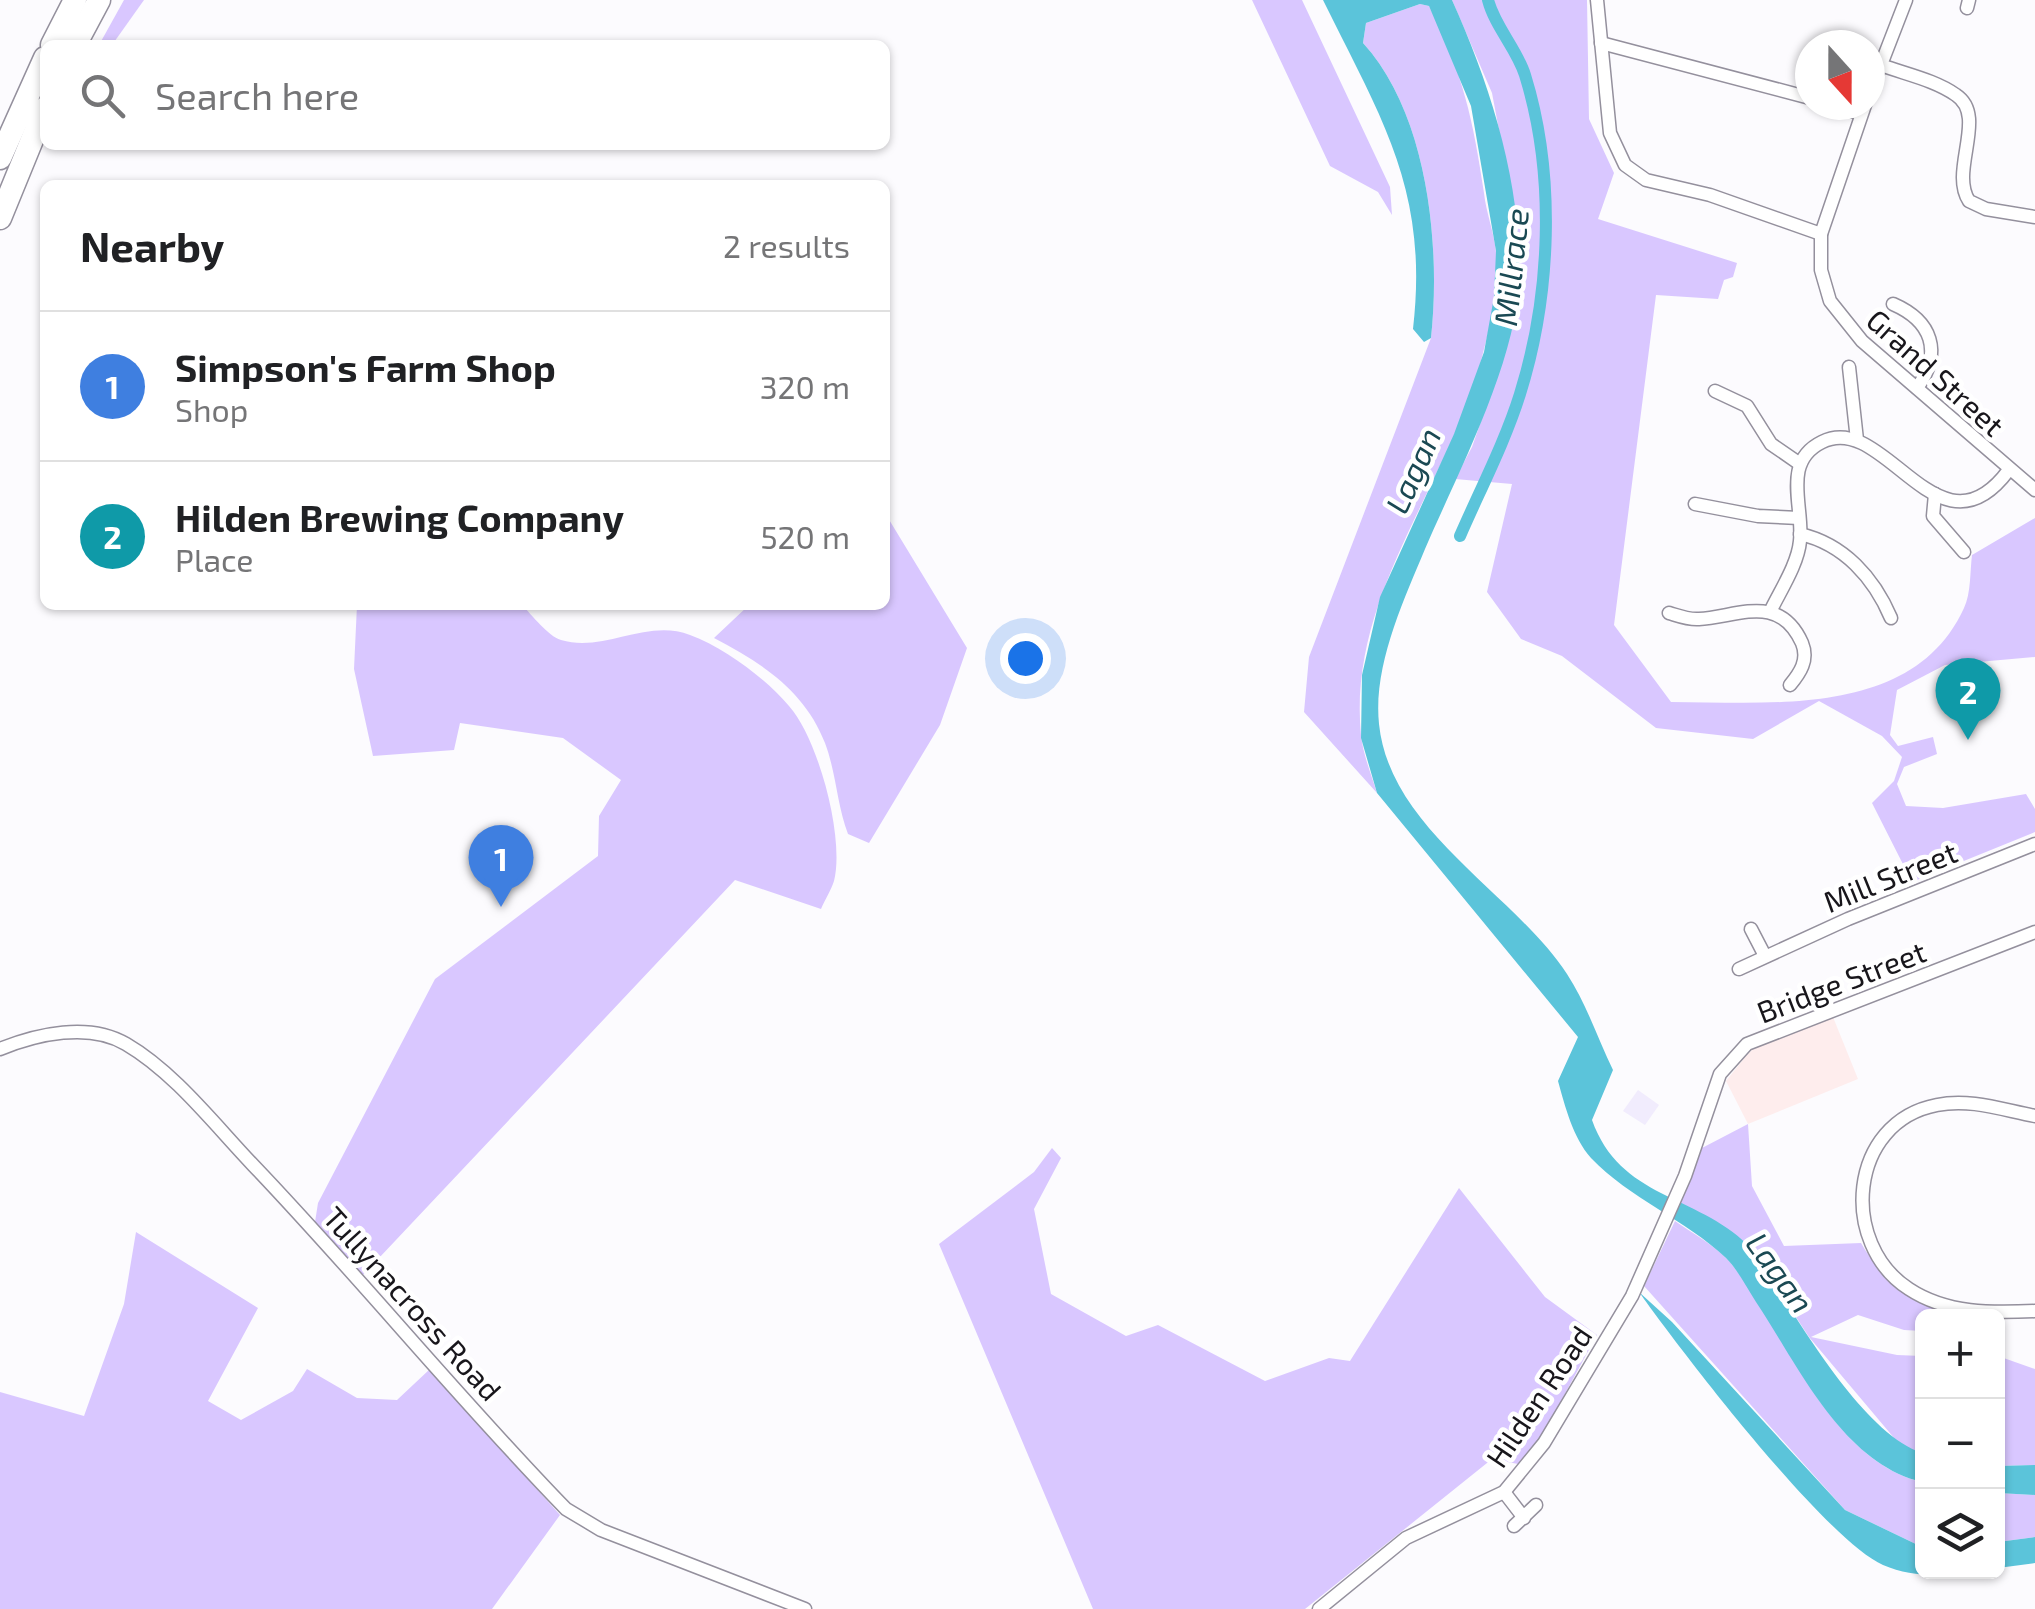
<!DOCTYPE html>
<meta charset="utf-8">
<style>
:root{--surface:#fff;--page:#f6f6f6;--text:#202124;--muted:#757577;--line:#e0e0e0;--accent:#874319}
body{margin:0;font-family:"Exo 2",sans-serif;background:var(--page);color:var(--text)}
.controls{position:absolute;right:30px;bottom:30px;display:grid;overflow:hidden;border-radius:15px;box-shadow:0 2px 8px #0004}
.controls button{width:90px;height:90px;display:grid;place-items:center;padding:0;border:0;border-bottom:2px solid var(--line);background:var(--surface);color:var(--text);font:50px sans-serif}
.compass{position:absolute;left:1795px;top:30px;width:90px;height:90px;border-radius:50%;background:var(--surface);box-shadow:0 2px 8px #0004;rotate:159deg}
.you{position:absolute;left:1025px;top:658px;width:35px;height:35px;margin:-25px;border:8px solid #fff;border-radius:50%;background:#1a73e8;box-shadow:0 0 0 15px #1a73e833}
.badge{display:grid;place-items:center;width:65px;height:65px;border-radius:50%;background:var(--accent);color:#fff;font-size:32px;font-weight:700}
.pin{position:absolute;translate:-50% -82px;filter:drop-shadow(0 2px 5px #0008)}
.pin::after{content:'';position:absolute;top:52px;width:35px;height:30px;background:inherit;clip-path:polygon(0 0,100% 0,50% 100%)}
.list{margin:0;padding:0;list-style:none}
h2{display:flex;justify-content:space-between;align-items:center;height:130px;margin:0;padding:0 40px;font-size:42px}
h2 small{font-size:32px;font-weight:400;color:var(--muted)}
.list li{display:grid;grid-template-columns:65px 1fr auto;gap:30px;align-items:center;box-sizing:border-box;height:150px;padding:0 40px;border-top:2px solid var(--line)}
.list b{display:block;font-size:38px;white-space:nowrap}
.list p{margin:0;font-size:32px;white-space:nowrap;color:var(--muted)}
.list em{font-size:32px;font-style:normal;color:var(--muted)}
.icon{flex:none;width:55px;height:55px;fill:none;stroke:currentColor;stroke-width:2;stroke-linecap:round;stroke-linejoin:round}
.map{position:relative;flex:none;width:2035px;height:1609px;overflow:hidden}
.search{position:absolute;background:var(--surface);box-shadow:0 2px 8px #0004;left:40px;top:40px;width:850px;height:110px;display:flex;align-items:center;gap:25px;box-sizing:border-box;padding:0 35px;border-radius:15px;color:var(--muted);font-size:38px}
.panel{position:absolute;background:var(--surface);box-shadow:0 2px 8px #0004;left:40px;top:180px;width:850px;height:430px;border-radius:15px}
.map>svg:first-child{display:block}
.commercial{fill:#feeded}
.built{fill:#f1ecfd}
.green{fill:#d9c7ff}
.water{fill:#5bc4da}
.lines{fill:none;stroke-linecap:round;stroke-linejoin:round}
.canal{stroke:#5bc4da;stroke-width:12}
.minor-casing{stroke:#94909d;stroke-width:15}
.motorway-casing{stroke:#94909d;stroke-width:25}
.minor{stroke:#fff;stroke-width:12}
.motorway{stroke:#fff;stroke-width:22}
.labels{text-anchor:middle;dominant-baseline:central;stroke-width:9;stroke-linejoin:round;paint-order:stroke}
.street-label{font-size:30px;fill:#18161b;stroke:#fff}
.water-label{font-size:32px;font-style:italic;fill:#1a4953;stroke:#fff}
</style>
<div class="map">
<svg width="2035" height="1609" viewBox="0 0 2035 1609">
<rect width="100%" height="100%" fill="#fcfbfe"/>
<!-- commercial -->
<polygon class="commercial" points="1833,1017 1858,1079 1748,1124 1726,1081 1746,1056 1754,1048"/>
<!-- built -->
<polygon class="built" points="1638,1090 1659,1105 1645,1125 1623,1111"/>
<!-- green -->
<g class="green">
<polygon points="124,0 144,0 112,45 99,45"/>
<polygon points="1252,0 1302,0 1390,187 1392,215 1378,192 1330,166"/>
<path d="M1452,0H1587L1589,119L1614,173L1598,219L1737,263L1733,277L1724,280L1718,299L1656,295L1614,625L1671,702C1771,702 1914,718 1964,608C1971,594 1970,571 1972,555L2035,518V657L1945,665L1897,690L1890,735L1898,746L1933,737L1937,754L1904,767L1897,784L1906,806L1943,808L2026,794L2035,809V832L1912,882L1872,803L1894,781L1902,757L1882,736L1819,701L1753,739L1656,728L1562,656L1521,639L1487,592L1512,484L1455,479L1472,447L1502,361L1519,279L1511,194L1492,93Z"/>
<path d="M1420,4L1429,6C1463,73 1473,119 1484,193C1486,212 1494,232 1496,252C1499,283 1492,319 1484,349C1453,481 1347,592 1361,735C1363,754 1371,774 1377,793L1304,712L1309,657L1431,338C1441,246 1428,114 1363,43L1366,23Z"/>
<path d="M885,513L967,648L940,725L869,843L848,834C837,805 836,772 825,743C805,691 762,663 714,638L749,605H885Z"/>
<path d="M357,605H522C532,615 548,636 561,640C604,653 647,618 690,635C725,648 765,678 789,706C818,738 845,838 834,881C831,890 825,900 821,909L735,880L363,1275L315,1222L318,1203L435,979L598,856L599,816L621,780L563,738L460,723L454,750L373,756L354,669Z"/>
<path d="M1748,1124L1752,1186L1784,1246L1861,1243C1887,1289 1932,1299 1979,1316H1922V1331L1904,1330L1858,1315L1811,1337L1897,1355L1922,1356V1453L1900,1445L1809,1337L1751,1248L1678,1204L1702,1148Z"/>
<polygon points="1052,1148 1061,1158 1034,1209 1051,1294 1126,1336 1158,1325 1265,1381 1329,1358 1350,1361 1459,1188 1545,1297 1597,1335 1543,1434 1518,1464 1492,1459 1305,1609 1093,1609 939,1244 1034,1172"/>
<path d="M1675,1221C1692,1233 1716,1246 1730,1262C1786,1331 1828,1459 1922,1482V1547L1845,1510L1644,1286Z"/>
<polygon points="136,1232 258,1308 208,1401 241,1420 293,1391 307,1369 357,1398 397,1400 430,1369 560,1515 492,1609 0,1609 0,1392 84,1416 124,1304"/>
<polygon points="1998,1356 2035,1369 2035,1465 1998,1466"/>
<polygon points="1998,1493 2035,1495 2035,1537 1998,1542"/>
</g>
<!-- water -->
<g class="water">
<path d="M1323,0H1452C1490,84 1522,184 1519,278C1517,362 1458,472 1425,549C1403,602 1373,666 1379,724C1390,830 1513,892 1567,974C1586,1003 1598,1039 1613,1070L1592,1120C1620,1199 1696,1194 1748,1245C1762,1259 1771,1280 1782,1296C1813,1344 1869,1435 1922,1453V1482C1842,1463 1798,1365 1756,1302C1747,1288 1738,1270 1726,1258C1686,1220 1629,1198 1591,1158C1573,1138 1565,1106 1558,1081L1578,1037L1377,793L1361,738L1362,675L1380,597L1454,434L1484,352L1494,297L1496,251L1471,106L1429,6L1420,4L1366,23L1363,43C1428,114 1441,246 1431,338L1424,342L1413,329C1429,190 1382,120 1323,0Z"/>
<path d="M1639,1292L1672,1322L1845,1510L1922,1547V1572H1974C1943,1576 1913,1578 1883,1565C1825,1539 1681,1351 1639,1292Z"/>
<polygon points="2035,1465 2035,1495 1998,1493 1998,1466"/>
<polygon points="2035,1537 2035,1563 1998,1568 1998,1542"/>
</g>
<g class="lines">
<!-- canal -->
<path class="canal" d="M1460,536C1480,490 1505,442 1520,394C1551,295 1556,175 1525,75C1517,49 1495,27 1488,0"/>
<!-- minor casing -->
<g class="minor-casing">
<g id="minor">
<polyline points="1597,0 1610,133 1625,165 1646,180 1710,195 1821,234"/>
<polyline points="1967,8 1969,0"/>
<polyline points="1601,43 1810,98"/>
<path d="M1881,65C1905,74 1935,80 1956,95C1988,116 1949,171 1969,201L1986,209L2035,217"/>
<polyline points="1870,93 1906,0"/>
<polyline points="1832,105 1861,114"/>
<polyline points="1865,105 1821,234 1821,270 1830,301 1862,341 2035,490"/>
<path d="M1893,304C1932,321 1943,352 1917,388"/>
<polyline points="1849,367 1857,440"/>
<polyline points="1715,391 1747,406 1771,444 1800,464"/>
<polyline points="1935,494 1933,516 1964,552"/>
<polyline points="1695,504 1758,516 1799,518"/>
<path d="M1800,534C1844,544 1874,578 1891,618"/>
<path d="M1770,612C1780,591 1798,564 1800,541C1804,507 1781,462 1822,442C1885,410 1938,564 2008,471"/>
<path d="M1669,613C1679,616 1689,620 1699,619C1737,617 1779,592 1802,643C1809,660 1800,673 1790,685"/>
<polyline points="1751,929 1765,956"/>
<polyline points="1739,969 1848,919 2035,844"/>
<path d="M0,1049C37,1034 89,1022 126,1044C174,1072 214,1124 253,1165C360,1277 458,1398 566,1509L601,1530L805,1609"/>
<path d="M2035,1116C2003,1110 1970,1098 1937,1105C1848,1122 1839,1244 1909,1289C1947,1314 1992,1313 2035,1311"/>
<polyline points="1504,1492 1524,1518"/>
<polyline points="1514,1526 1536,1505"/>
<polyline points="1319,1609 1406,1538 1504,1492 1544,1443 1632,1296 1685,1176 1720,1074 1747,1044 2035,932"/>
</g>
</g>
<!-- motorway casing -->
<g class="motorway-casing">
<g id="motorway">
<polyline points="52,45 75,0"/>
<polyline points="75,45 99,0"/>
<polyline points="0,158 45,58"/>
<polyline points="0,218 45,108"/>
</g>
</g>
<!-- minor -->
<use href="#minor" class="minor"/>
<!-- motorway -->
<use href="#motorway" class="motorway"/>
</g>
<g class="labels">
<!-- street labels -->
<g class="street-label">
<text transform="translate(1936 372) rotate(42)">Grand Street</text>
<text transform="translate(1890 876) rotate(-22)">Mill Street</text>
<text transform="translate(1841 981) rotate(-21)">Bridge Street</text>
<text transform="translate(413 1303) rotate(48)">Tullynacross Road</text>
<text transform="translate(1538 1396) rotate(-56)">Hilden Road</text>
</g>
<!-- water labels -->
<g class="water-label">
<text transform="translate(1510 267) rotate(-84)">Millrace</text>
<text transform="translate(1412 470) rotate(-66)">Lagan</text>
<text transform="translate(1781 1272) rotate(54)">Lagan</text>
</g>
</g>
</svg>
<div class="controls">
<button>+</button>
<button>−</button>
<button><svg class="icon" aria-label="layers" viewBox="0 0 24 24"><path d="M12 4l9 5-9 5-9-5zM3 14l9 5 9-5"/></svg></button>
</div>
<svg class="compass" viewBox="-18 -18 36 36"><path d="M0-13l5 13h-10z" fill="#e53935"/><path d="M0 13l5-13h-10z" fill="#757577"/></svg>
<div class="you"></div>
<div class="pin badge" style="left:501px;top:907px;background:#3f7fe0">1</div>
<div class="pin badge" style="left:1968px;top:740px;background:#0f9aa8">2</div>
<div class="search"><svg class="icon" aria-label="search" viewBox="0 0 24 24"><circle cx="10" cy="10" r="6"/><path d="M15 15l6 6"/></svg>Search here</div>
<section class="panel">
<h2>Nearby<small>2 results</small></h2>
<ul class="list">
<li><span class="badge" style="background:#3f7fe0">1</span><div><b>Simpson's Farm Shop</b><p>Shop</p></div><em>320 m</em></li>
<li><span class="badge" style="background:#0f9aa8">2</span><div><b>Hilden Brewing Company</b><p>Place</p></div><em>520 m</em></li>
</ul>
</section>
</div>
